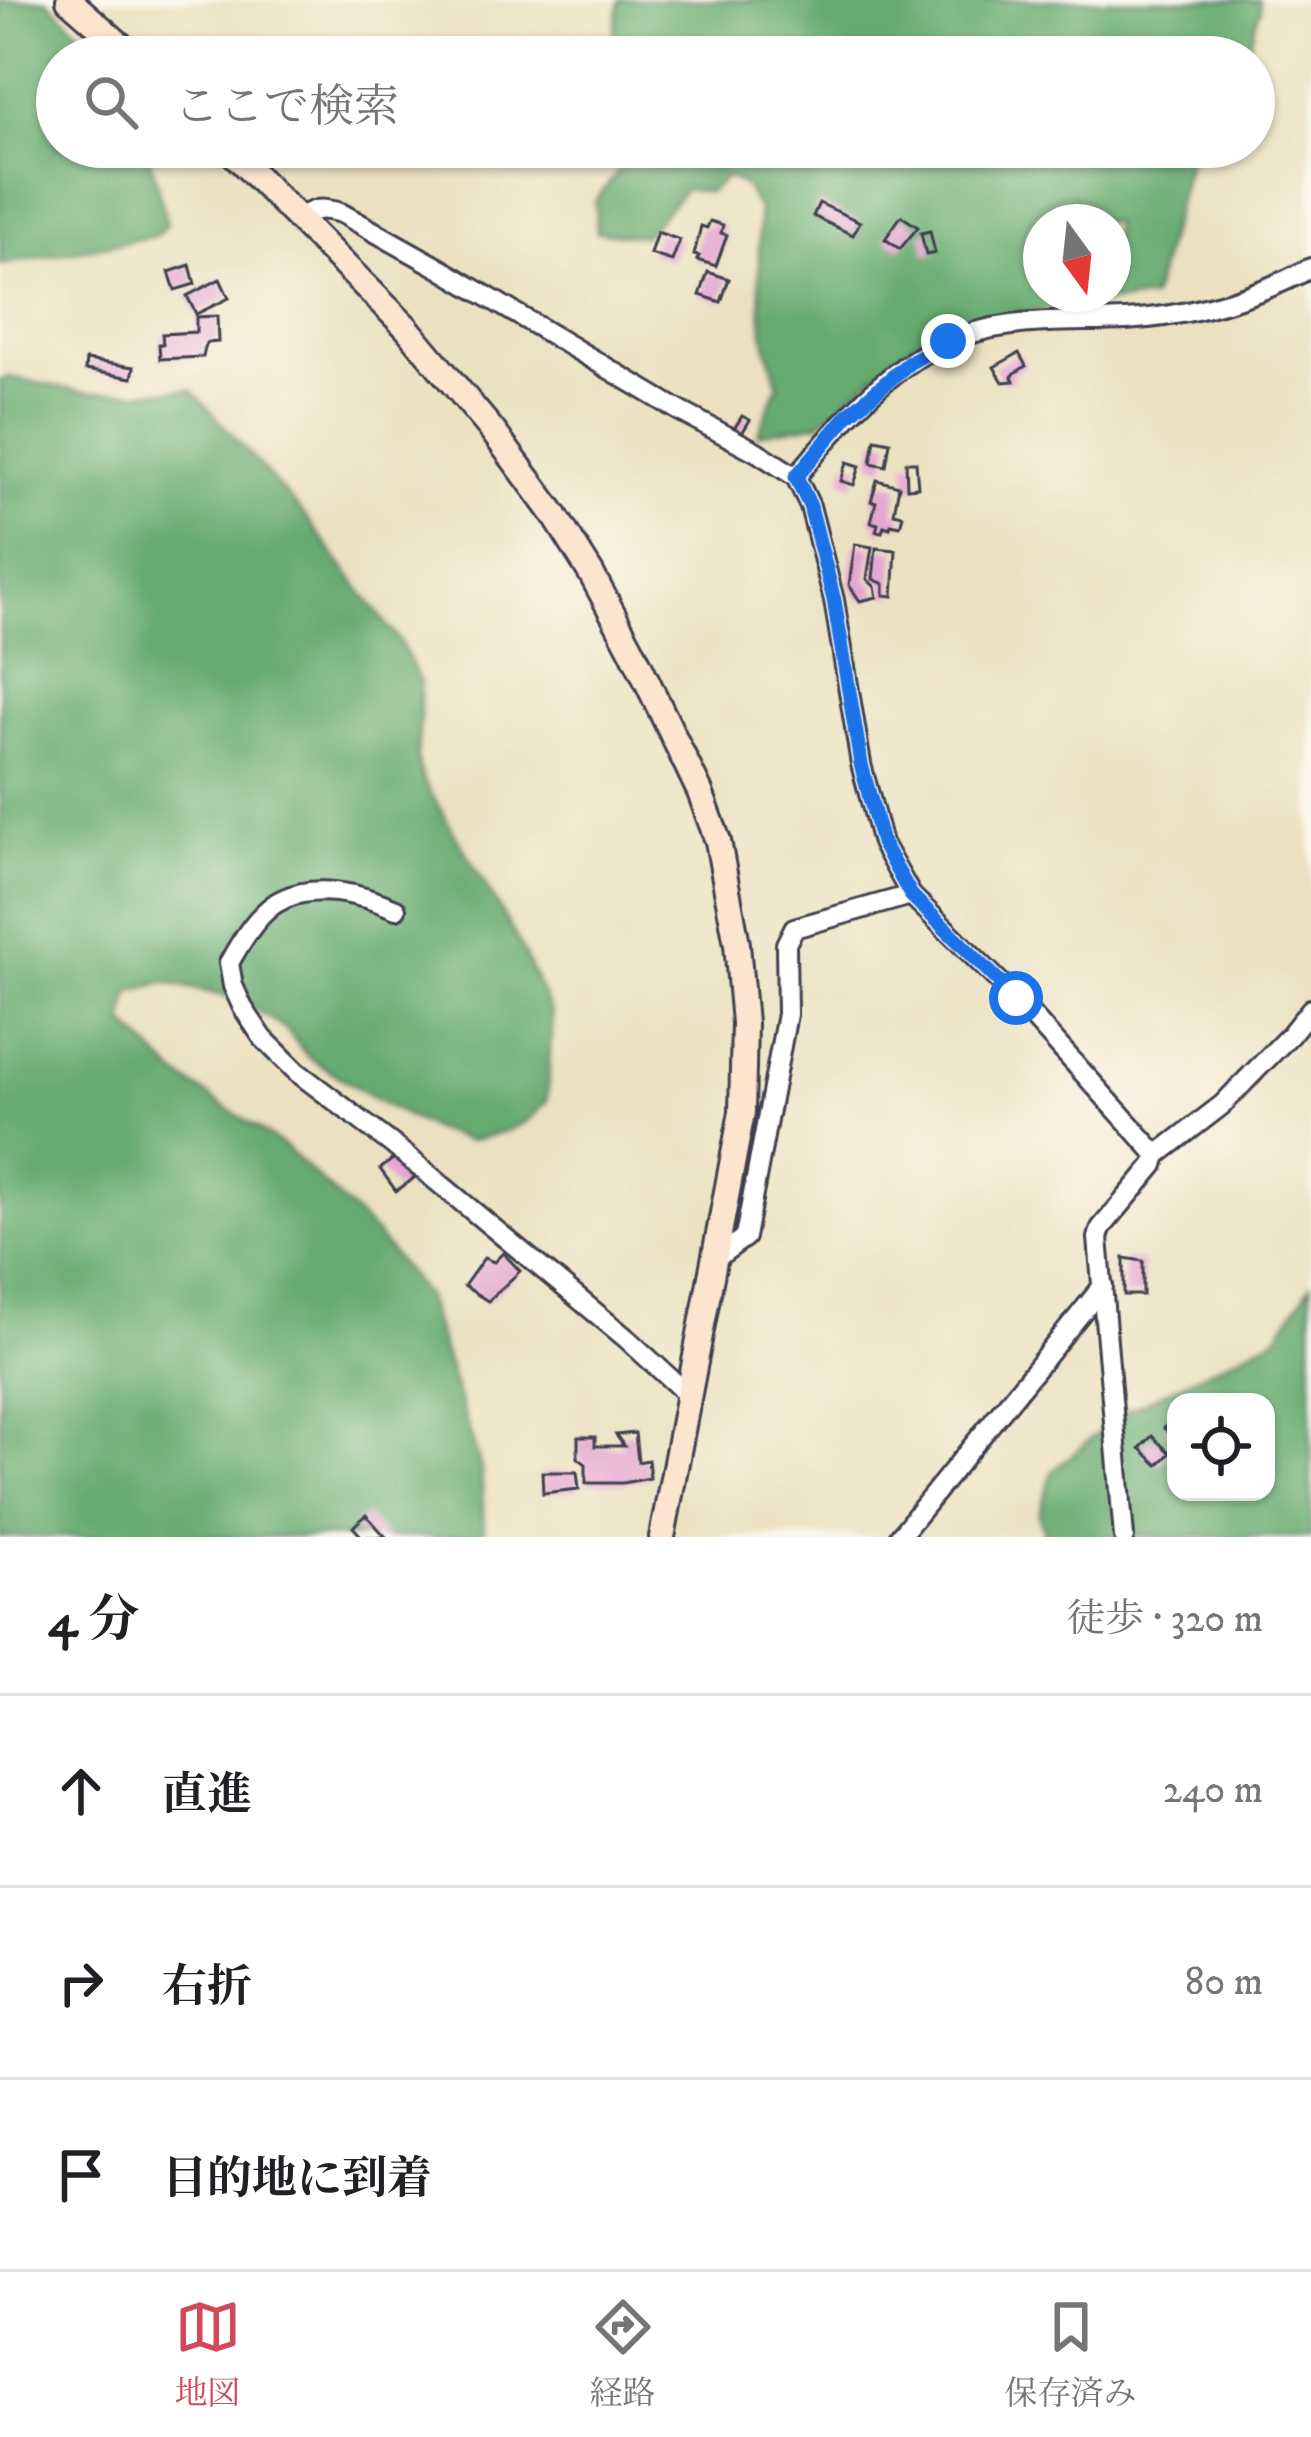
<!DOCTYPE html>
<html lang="ja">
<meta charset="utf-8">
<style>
:root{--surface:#fff;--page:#f6f6f6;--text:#202124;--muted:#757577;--line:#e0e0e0;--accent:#d1495b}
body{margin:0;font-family:"IM FELL DW Pica","Noto Serif JP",serif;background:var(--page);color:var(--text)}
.controls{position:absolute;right:36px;bottom:36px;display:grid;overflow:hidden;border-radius:24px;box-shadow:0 3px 9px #0004}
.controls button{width:108px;height:108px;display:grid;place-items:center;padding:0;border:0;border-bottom:3px solid var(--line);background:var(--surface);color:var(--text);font:60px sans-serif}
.compass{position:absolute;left:1023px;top:204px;width:108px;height:108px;border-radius:50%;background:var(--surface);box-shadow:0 3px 9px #0004;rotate:165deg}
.stop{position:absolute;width:36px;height:36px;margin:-27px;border:9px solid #1a73e8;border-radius:50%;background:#fff}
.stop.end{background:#1a73e8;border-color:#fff;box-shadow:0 3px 12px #0008}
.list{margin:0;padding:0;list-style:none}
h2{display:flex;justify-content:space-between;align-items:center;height:156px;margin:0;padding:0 48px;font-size:51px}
h2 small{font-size:39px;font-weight:400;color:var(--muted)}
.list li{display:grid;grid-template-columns:78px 1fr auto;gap:36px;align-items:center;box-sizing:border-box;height:192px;padding:0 48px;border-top:3px solid var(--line)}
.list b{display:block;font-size:45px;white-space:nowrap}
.list em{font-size:39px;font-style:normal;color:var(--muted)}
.icon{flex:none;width:66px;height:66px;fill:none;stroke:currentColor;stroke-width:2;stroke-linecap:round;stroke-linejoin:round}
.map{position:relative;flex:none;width:1311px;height:1537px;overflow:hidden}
.search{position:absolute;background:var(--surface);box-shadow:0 3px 9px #0004;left:36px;right:36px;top:36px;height:132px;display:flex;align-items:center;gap:30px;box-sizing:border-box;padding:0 42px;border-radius:66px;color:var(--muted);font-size:45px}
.sheet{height:732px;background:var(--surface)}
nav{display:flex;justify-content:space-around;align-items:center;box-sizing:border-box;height:168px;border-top:3px solid var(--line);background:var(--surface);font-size:33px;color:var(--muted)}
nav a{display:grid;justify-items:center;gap:6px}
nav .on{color:var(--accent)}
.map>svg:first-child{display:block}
.forest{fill:#66ab70;stroke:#446656;stroke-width:3;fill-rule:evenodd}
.building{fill:#e4a6d2}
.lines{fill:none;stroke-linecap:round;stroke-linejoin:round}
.street-casing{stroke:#403f4f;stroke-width:24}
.secondary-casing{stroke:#403f4f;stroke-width:30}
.street{stroke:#fff;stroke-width:18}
.secondary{stroke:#fce5cf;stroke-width:24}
.route{stroke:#1a73e8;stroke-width:15}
</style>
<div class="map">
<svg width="1311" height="1537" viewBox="0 0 1311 1537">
<rect width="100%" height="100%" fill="#fbf7ec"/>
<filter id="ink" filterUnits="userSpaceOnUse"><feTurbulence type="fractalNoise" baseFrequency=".00833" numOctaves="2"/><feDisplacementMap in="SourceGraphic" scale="24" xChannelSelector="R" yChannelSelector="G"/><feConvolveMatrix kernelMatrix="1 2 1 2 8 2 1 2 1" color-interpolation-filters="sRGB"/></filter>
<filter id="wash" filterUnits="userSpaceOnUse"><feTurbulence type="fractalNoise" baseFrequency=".004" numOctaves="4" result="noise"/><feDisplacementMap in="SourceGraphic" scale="48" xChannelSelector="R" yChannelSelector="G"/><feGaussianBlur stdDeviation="2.7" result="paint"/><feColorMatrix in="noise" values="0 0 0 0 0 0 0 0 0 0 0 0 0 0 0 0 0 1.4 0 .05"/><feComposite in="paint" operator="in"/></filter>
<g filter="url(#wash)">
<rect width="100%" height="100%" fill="#ebe1c0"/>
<!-- forest -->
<g class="forest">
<polygon points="0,0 47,0 106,57 57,57 57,147 139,147 148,151 167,224 156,236 0,265"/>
<polygon points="620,0 1259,0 1260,10 1245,57 610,57"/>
<path d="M637,147H1192L1152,298L956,320L908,345L820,423L758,434L778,385L763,333L759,272V211L746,187L728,177L708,192L685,189L643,236L597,232L595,201ZM1041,222H1113V294H1041Z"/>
<polygon points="8,377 89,393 192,390 304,515 399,641 420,682 420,720 417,759 423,780 517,939 552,1015 547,1101 529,1120 504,1132 468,1141 431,1128 382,1103 308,1057 287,1030 241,1000 165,982 130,992 124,1022 176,1074 286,1148 375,1233 425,1295 481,1468 484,1529 481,1537 0,1537 0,381"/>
<path d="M1311,1285V1537H1045L1039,1515L1052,1472L1120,1414L1276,1337ZM1176,1402H1266V1492H1176Z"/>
</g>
<g id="blocks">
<!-- building -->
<g class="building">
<polygon points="819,203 860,222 853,235 813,216"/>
<polygon points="901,216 918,227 900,249 885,239"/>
<polygon points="710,221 723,225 721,233 727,235 716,266 697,260 699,256 694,255 701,226 707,228"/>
<polygon points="930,231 935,253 926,255 921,233"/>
<polygon points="657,232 680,240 672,261 650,254"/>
<polygon points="190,265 195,284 175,290 169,272"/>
<polygon points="708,272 729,279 721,302 700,295"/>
<polygon points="220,279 229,298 196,314 187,296"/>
<polygon points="217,316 218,342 206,343 203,357 160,359 159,344 163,344 162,334 196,332 196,317"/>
<polygon points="1019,353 1026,366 1015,373 1012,377 1014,381 1003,382 994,367"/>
<polygon points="86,360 134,367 132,378 85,370"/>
<polygon points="742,416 750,420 742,433 734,429"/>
<polygon points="875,439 890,442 886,466 871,463"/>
<polygon points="847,462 860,466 854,485 841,481"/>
<polygon points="906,462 916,462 918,487 907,488"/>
<polygon points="877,480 899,486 894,513 903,515 900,526 891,524 890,528 884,526 882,532 876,531 878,524 871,522 876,502 871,501"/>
<polygon points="855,544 872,547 867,579 875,587 877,597 860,601 849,585"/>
<polygon points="876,548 896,550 893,596 884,595 884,584 873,579"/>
<polygon points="402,1152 417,1176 396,1191 380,1169"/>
<polygon points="503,1253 520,1271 488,1301 464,1286 484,1258 494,1262"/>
<polygon points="1124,1258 1143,1261 1143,1295 1124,1295"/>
<polygon points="1176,1414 1176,1440 1164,1428"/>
<polygon points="635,1433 638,1462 648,1460 650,1478 623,1483 586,1483 586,1464 578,1458 578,1437 595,1437 595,1446 624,1446 616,1435"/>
<polygon points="1152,1436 1170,1453 1158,1465 1140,1448"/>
<polygon points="542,1472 577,1472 579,1489 543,1493"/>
<polygon points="366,1515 386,1537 362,1537 353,1527"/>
</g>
</g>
</g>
<g filter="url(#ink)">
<use href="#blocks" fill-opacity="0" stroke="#403f4f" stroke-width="3"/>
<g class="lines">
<!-- street casing -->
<g class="street-casing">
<g id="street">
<path d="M299,220C314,207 322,208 341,213L441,269L678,410L757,452L796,477L810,506L834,600L861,764L882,843L911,895L1016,998L1157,1155"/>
<path d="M796,477C838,426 883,371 945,343C1001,317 1066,323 1126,320C1191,316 1253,298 1311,268"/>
<path d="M396,909C361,894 312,881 276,903C256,916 240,943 229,963L233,986L243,1008L263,1038L297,1072L392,1144L626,1338L687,1394"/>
<polyline points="716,1258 745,1237 787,1014 786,944 794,928 911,895"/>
<polyline points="899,1537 1103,1286"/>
<polyline points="1124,1537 1098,1238 1101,1228 1154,1165 1157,1155 1222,1105 1290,1035 1311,1009"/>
</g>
</g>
<!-- secondary casing -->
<g class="secondary-casing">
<g id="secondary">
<polyline points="69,0 134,57"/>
<polyline points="227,147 406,327 492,430 554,514 591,573 632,650 700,792 718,841 737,944 744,1023 742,1112 662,1537"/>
</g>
</g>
<!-- street -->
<use href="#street" class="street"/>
<!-- secondary -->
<use href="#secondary" class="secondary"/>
</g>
</g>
<g class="lines" filter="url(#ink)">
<!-- route -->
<polyline class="route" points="948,341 909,363 848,415 796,477 810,506 834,600 861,764 882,843 911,895 1016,998"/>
</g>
</svg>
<div class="controls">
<button><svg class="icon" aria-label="locate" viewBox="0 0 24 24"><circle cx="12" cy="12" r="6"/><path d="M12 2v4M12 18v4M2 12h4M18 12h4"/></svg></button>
</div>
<svg class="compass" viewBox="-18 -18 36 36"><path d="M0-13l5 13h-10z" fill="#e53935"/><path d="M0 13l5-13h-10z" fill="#757577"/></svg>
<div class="stop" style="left:1016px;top:998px"></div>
<div class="stop end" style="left:948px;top:341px"></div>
<div class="search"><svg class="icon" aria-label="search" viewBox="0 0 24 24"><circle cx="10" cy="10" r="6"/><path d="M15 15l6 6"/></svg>ここで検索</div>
</div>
<section class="sheet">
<h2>4 分<small>徒歩 · 320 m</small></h2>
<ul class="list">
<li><svg class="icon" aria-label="ahead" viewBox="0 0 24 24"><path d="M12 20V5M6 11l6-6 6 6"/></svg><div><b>直進</b></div><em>240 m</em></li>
<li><svg class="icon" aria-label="right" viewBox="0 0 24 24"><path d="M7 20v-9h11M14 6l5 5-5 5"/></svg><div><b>右折</b></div><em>80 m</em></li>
<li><svg class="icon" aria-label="arrive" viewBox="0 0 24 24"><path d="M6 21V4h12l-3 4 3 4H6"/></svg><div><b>目的地に到着</b></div></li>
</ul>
</section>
<nav>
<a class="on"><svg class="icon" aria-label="map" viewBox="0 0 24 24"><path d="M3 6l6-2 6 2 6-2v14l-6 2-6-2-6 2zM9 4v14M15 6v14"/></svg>地図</a>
<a><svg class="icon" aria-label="directions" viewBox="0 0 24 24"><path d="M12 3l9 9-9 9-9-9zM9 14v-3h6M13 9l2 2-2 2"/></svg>経路</a>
<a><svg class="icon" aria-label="saved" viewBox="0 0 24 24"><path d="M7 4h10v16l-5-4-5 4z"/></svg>保存済み</a>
</nav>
